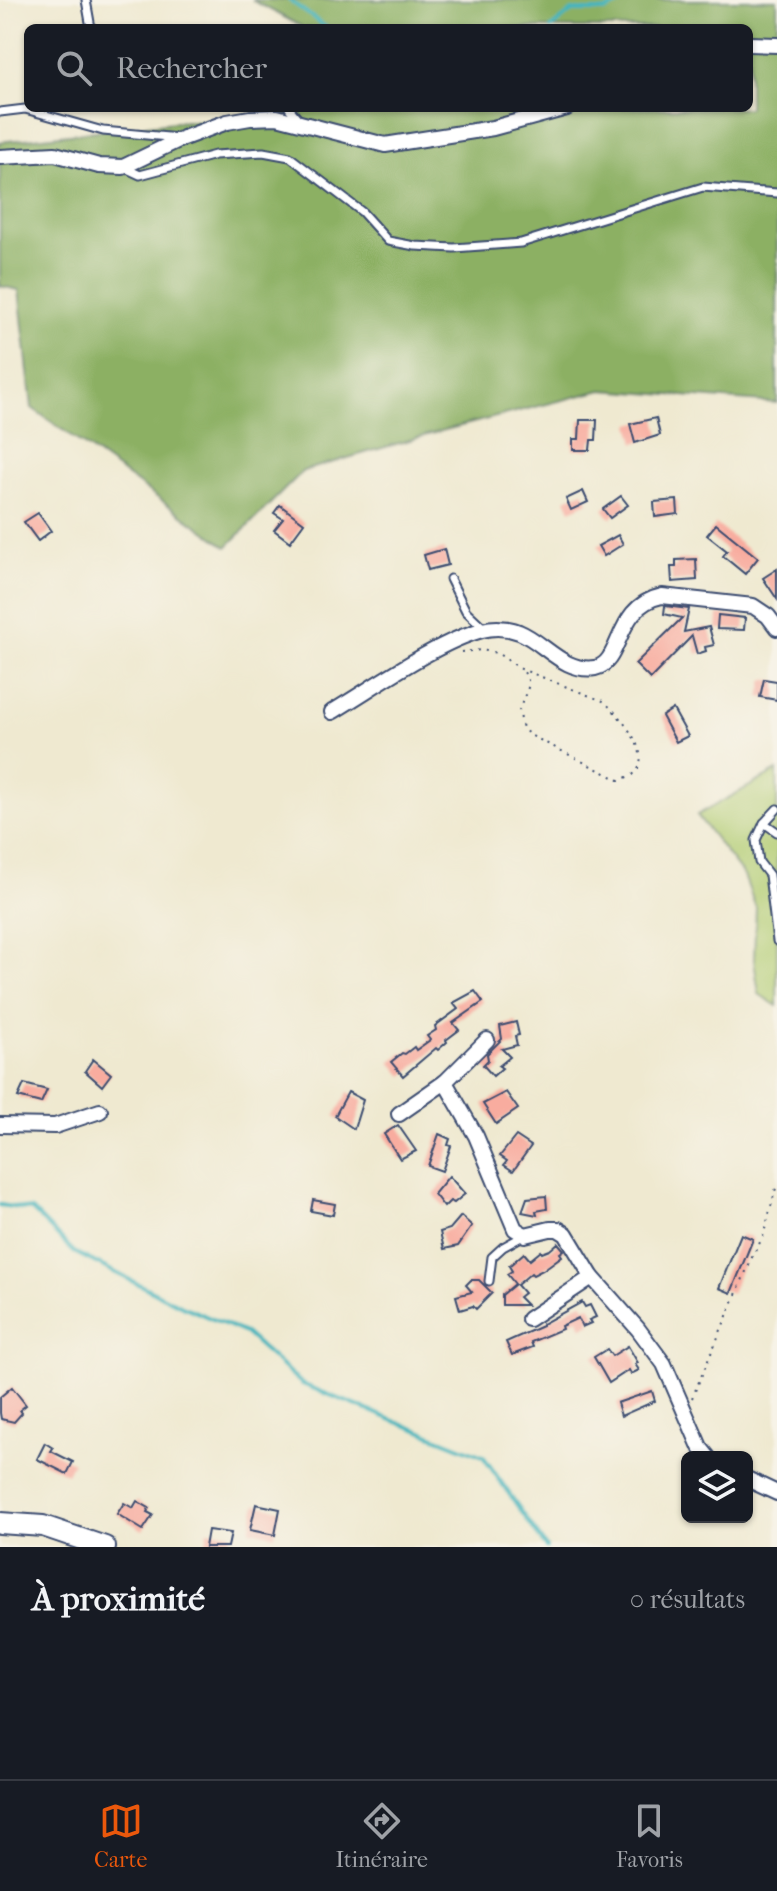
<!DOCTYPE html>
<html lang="fr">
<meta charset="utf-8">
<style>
:root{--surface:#171b24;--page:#20242c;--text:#f1f3f6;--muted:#9ea1a6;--line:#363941;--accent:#ea580c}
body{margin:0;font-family:"IM FELL French Canon",serif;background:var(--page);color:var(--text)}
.controls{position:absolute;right:24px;bottom:24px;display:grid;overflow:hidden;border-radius:12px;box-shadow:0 2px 6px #0004}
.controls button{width:72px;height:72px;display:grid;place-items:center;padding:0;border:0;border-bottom:2px solid var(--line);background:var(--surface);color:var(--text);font:40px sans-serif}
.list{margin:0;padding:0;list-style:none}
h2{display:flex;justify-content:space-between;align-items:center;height:104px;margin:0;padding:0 32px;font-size:34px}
h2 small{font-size:26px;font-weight:400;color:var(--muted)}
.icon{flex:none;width:44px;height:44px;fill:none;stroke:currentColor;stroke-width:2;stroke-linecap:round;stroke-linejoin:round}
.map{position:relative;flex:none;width:777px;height:1547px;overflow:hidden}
.search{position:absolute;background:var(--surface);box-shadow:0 2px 6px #0004;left:24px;right:24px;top:24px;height:88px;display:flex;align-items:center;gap:20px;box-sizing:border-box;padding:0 28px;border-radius:12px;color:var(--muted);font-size:30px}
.sheet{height:232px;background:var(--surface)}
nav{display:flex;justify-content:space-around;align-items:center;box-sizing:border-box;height:112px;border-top:2px solid var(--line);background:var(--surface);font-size:22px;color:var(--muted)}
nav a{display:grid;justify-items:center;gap:4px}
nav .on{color:var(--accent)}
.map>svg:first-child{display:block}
.green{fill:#b1cc71;stroke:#667e68;stroke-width:2}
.forest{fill:#8cb063;stroke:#547060;stroke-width:2}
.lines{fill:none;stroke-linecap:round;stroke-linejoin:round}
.stream{stroke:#45b5bd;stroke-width:4}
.building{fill:#f8ac9f}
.lane-casing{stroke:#3b4b6f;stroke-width:11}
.street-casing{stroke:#3b4b6f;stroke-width:18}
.secondary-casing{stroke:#3b4b6f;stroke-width:24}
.path{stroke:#3b4b6f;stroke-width:2;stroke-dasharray:2 6;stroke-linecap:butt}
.lane{stroke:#fff;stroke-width:7}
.street{stroke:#fff;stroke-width:14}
.secondary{stroke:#fff;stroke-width:20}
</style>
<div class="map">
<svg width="777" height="1547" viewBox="0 0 777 1547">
<rect width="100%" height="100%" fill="#f7f3e8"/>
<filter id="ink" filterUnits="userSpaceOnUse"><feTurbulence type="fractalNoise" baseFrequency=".0125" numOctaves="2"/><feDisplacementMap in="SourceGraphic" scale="16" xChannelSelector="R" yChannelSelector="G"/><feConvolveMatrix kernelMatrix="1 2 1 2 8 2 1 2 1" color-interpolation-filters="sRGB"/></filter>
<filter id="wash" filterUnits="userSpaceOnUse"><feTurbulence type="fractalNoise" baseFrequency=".006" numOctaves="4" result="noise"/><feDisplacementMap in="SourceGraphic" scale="32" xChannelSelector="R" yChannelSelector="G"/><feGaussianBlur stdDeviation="1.8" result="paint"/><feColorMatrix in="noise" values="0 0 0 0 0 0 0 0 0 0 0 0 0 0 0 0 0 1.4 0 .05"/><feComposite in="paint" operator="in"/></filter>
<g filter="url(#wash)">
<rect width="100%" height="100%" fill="#efe9d0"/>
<!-- green -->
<polygon class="green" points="777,771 777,1006 759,994 754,960 756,908 744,876 697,815"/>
<!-- forest -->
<polygon class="forest" points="252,0 777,0 777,403 602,390 441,431 303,471 227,547 32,408 19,290 0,286 0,142 183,121 252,122 319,108 749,108 749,28 304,28"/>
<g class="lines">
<!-- stream -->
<g class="stream">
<polyline points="289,0 327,28"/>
<polyline points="551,28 572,11 605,11 629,0"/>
<polyline points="0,1205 32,1210 74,1252 180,1305 245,1333 302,1384 483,1456 546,1547"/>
</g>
</g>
<g id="blocks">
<!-- building -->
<g class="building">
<polygon points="656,418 660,435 635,443 630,424"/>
<polygon points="580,420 597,420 596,440 591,440 590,450 573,450 573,439 579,439"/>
<polygon points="583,491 588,502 571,510 566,499"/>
<polygon points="621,496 628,505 610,518 603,509"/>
<polygon points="677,500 678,514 655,517 654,502"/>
<polygon points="280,505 304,523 290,542 274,530 283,519 274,513"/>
<polygon points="38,513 51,531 38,541 24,522"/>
<polygon points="716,524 758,558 745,574 723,556 727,551 707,535"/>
<polygon points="618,535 623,544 604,556 598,546"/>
<polygon points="444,549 448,565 428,570 424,555"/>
<polygon points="696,559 697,580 672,582 671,567 676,567 676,560"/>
<polygon points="777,569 777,599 763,578"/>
<polygon points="665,606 689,609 684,632 709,627 714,645 705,647 706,651 697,654 692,636 650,679 635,664 682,618 664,614"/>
<polygon points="718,615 745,618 744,630 717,629"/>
<polygon points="764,679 777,681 777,700 760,697"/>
<polygon points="673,709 688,736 676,742 662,716"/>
<polygon points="475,991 483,1002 453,1023 459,1030 446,1040 447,1042 438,1050 436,1048 403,1076 391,1062 402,1053 405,1054 414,1047 416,1050 430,1040 427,1036 436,1030 435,1026 458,1009 453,1003"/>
<polygon points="516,1022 519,1035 515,1036 517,1045 502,1049 510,1057 499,1066 502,1068 493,1076 483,1065 488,1060 487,1054 502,1039 500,1026"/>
<polygon points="93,1059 111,1074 102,1086 85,1071"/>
<polygon points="24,1084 47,1090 41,1103 18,1097"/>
<polygon points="348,1092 363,1100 354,1129 335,1116"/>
<polygon points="506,1092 518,1109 496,1124 483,1104"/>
<polygon points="398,1125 416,1151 400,1159 384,1134"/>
<polygon points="439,1134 450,1139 448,1145 451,1146 442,1171 428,1166"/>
<polygon points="516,1136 531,1146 513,1171 504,1165 507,1161 500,1156"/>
<polygon points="449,1176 465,1194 454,1203 450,1201 444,1207 434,1194"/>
<polygon points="546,1196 547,1209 536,1211 537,1215 522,1212 527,1198"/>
<polygon points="313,1200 335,1204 333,1215 311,1211"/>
<polygon points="461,1216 472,1226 458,1246 444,1249 440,1232 450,1229"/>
<polygon points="741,1234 753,1239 731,1293 719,1288"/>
<polygon points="558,1243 564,1250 560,1253 562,1256 543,1270 533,1275 531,1273 517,1285 524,1293 519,1297 527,1305 502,1305 502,1295 515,1284 507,1274 512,1271 509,1266 524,1253 530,1260 541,1251 542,1253 550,1250"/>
<polygon points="471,1280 479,1280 492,1293 476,1309 473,1306 460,1310 456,1296 472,1292 466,1285"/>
<polygon points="582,1302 585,1307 590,1305 596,1317 589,1320 591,1323 582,1327 578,1318 561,1326 562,1329 531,1342 533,1347 512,1355 506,1342 542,1326 542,1324"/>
<polygon points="628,1346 638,1363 635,1364 639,1370 631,1374 629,1370 609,1383 594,1357 607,1349 612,1356"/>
<polygon points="12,1387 26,1405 20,1410 22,1413 14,1422 1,1419 0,1413 0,1397"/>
<polygon points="652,1391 655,1401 621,1416 617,1403"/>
<polygon points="45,1443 53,1448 51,1451 73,1462 67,1474 37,1459"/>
<polygon points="137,1501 149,1508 147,1512 153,1515 143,1530 117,1514 124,1503 133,1508"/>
<polygon points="256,1504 280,1509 275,1535 250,1530"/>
<polygon points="208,1530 231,1533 228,1547 205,1547"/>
</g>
</g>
</g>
<g filter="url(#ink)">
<use href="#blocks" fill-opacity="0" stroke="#3b4b6f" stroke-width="2"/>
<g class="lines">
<!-- lane casing -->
<g class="lane-casing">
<g id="lane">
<polyline points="86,0 91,28"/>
<polyline points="289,108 300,121"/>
<polyline points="0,112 25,109 103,131 179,138"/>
<polyline points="125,168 140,175 215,155 263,152 290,157 362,212 388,241 415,246 454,248 521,243 703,187 777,193"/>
<polyline points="450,579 466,611 485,629"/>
<polyline points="777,809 764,823 756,840 759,862 769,875 777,941"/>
<polyline points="764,823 777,832"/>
<polyline points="489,1281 492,1257 503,1247 525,1235"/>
</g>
</g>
<!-- street casing -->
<g class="street-casing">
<g id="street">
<polyline points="749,44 777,45"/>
<polyline points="0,157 55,154 99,166 123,167 181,139 227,122 250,118 277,117 385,145 493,128 567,108"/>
<path d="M332,712C374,687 437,642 482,630C494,627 508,628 519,632C544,642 564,673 595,668C623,663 614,606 662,596L753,606L768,616L777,628"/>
<polyline points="445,1082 487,1040"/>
<polyline points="399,1114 445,1082 476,1136 515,1229 525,1235 550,1229 558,1229 566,1234 592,1277 638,1329 664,1364 700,1447 708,1457"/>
<polyline points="0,1125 55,1126 100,1111"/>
<polyline points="529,1319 592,1277"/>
<polyline points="747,1479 777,1493"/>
</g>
</g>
<!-- secondary casing -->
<g class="secondary-casing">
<polyline id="secondary" points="0,1523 43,1526 105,1547"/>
</g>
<!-- path -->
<g class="path">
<path d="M461,652L481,650L497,653L521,669L603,701C616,711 645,745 640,763C639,768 636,771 633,775L619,780L530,735L523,729L519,710L529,685L527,676L521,669"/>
<polyline points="692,1398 753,1255 763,1237 777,1184"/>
</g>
<!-- lane -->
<use href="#lane" class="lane"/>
<!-- street -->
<use href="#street" class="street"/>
<!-- secondary -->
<use href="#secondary" class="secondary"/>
</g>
</g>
</svg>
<div class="controls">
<button><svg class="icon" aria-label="layers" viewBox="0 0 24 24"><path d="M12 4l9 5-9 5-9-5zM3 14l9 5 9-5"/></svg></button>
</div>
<div class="search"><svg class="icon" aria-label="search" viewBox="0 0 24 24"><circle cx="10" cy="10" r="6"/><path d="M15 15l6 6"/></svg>Rechercher</div>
</div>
<section class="sheet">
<h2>À proximité<small>0 résultats</small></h2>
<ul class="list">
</ul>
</section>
<nav>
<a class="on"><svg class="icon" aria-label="map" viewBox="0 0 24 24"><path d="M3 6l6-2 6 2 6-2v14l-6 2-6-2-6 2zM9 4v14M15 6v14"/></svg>Carte</a>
<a><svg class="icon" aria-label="directions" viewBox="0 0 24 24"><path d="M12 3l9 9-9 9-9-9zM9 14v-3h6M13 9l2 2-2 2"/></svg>Itinéraire</a>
<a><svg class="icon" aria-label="saved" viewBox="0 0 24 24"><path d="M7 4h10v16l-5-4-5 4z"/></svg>Favoris</a>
</nav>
